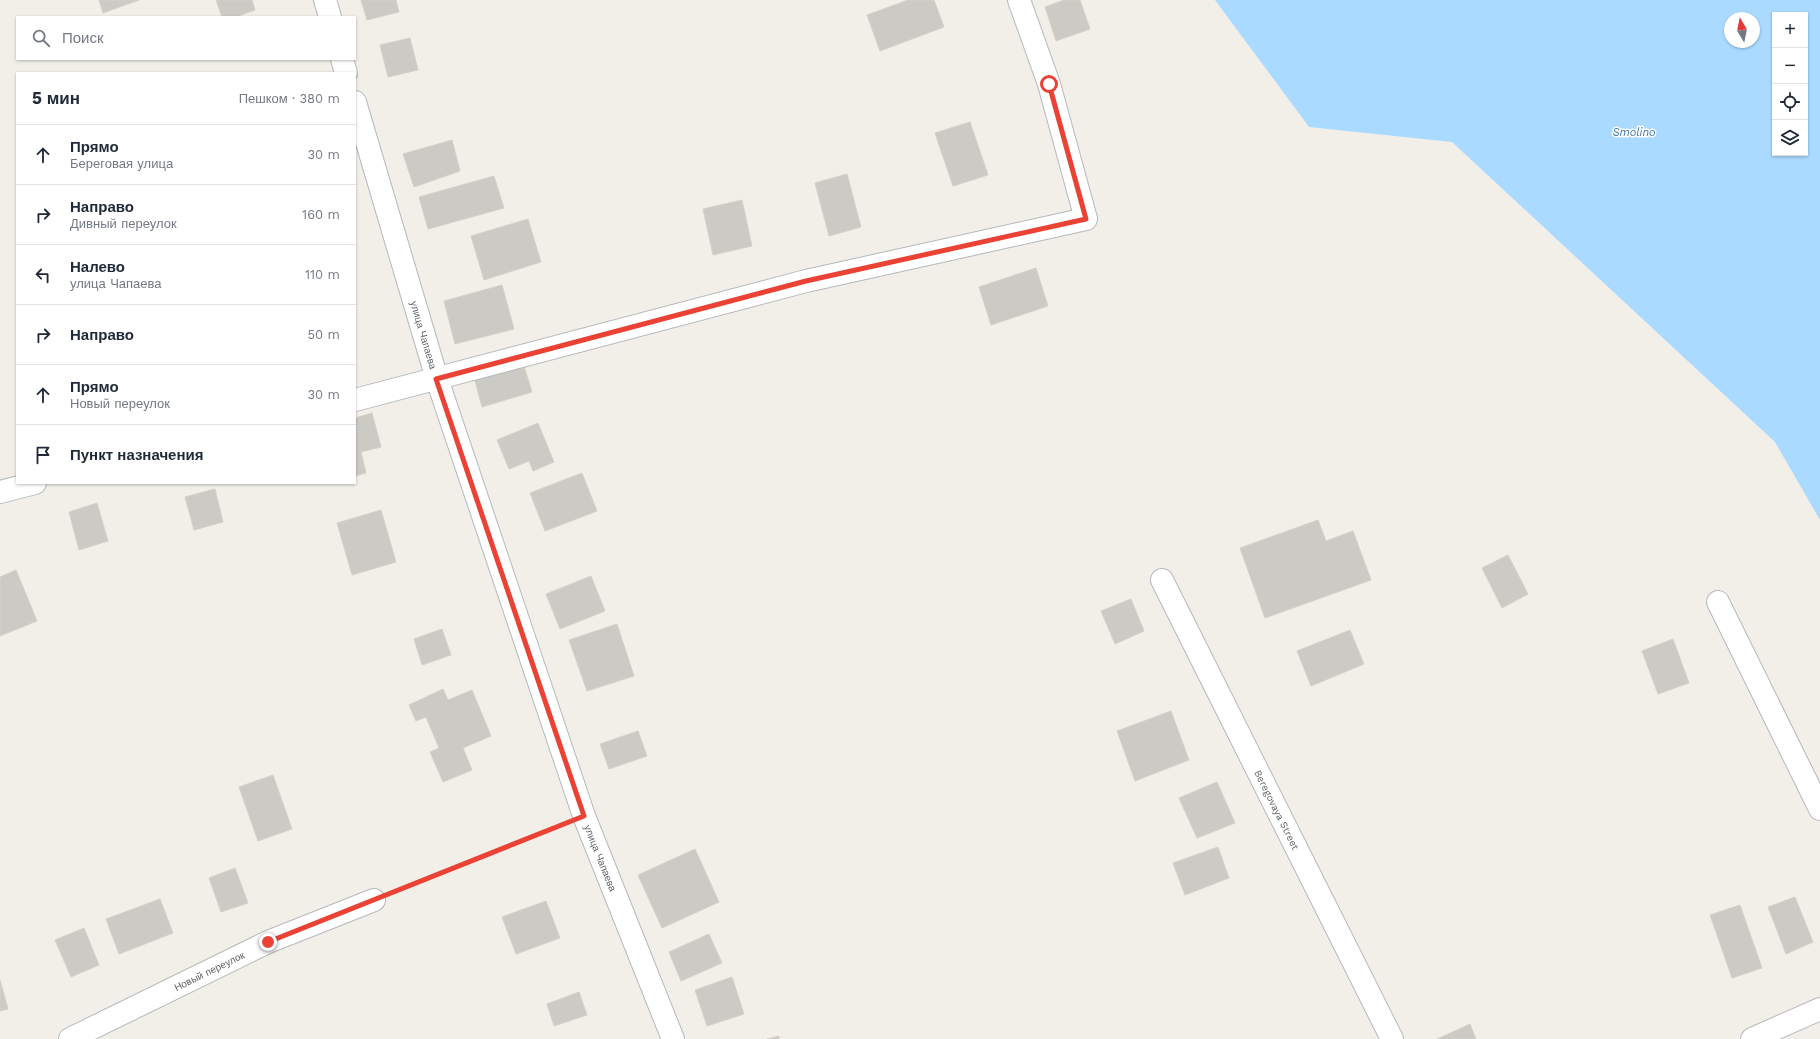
<!DOCTYPE html>
<html lang="ru">
<meta charset="utf-8">
<style>
:root{--surface:#fff;--page:#f2f2f3;--text:#1f2937;--muted:#747a83;--line:#e0e1e3}
body{margin:0;font-family:"Work Sans",sans-serif;background:var(--page);color:var(--text)}
.controls{position:absolute;right:12px;top:12px;display:grid;overflow:hidden;border-radius:0px;box-shadow:0 1px 3px #0004}
.controls button{width:36px;height:36px;display:grid;place-items:center;padding:0;border:0;border-bottom:1px solid var(--line);background:var(--surface);color:var(--text);font:20px sans-serif}
.compass{position:absolute;left:1724px;top:12px;width:36px;height:36px;border-radius:50%;background:var(--surface);box-shadow:0 1px 3px #0004;rotate:350deg}
.stop{position:absolute;width:12px;height:12px;margin:-9px;border:3px solid #ea4335;border-radius:50%;background:#fff}
.stop.end{background:#ea4335;border-color:#fff;box-shadow:0 1px 4px #0008}
.list{margin:0;padding:0;list-style:none}
h2{display:flex;justify-content:space-between;align-items:center;height:52px;margin:0;padding:0 16px;font-size:17px}
h2 small{font-size:13px;font-weight:400;color:var(--muted)}
.list li{display:grid;grid-template-columns:26px 1fr auto;gap:12px;align-items:center;box-sizing:border-box;height:60px;padding:0 16px;border-top:1px solid var(--line)}
.list b{display:block;font-size:15px;white-space:nowrap}
.list p{margin:0;font-size:13px;white-space:nowrap;color:var(--muted)}
.list em{font-size:13px;font-style:normal;color:var(--muted)}
.icon{flex:none;width:22px;height:22px;fill:none;stroke:currentColor;stroke-width:2;stroke-linecap:round;stroke-linejoin:round}
.map{position:relative;flex:none;width:1820px;height:1039px;overflow:hidden}
.search{position:absolute;background:var(--surface);box-shadow:0 1px 3px #0004;left:16px;top:16px;width:340px;height:44px;display:flex;align-items:center;gap:10px;box-sizing:border-box;padding:0 14px;border-radius:0px;color:var(--muted);font-size:15px}
.panel{position:absolute;background:var(--surface);box-shadow:0 1px 3px #0004;left:16px;top:72px;width:340px;height:412px;border-radius:0px}
.map>svg:first-child{display:block}
.water{fill:#aadaff;fill-rule:evenodd}
.building{fill:#cccac5;stroke:#d6d1c6}
.lines{fill:none;stroke-linecap:round;stroke-linejoin:round}
.minor-casing{stroke:#b5b8bc;stroke-width:24}
.path{stroke:#9cc7a9;stroke-width:2.5;stroke-dasharray:4 2;stroke-linecap:butt}
.minor{stroke:#fff;stroke-width:22}
.route{stroke:#ea4335;stroke-width:5}
.labels{text-anchor:middle;dominant-baseline:central;stroke-width:3;stroke-linejoin:round;paint-order:stroke}
.street-label{font-size:10px;fill:#5f6368;stroke:#fff}
.water-label{font-size:11px;font-style:italic;fill:#4174aa;stroke:#fff}
</style>
<div class="map">
<svg width="1820" height="1039" viewBox="0 0 1820 1039">
<rect width="100%" height="100%" fill="#f1efe8"/>
<!-- water -->
<path class="water" d="M1215,0H1820V520L1775,442L1452,142L1309,127ZM1775,15H1805V153H1775ZM1730,18H1754V42H1730Z"/>
<!-- building -->
<g class="building">
<polygon points="99,0 139,0 103,13"/>
<polygon points="216,0 252,0 255,10 235,17 222,17"/>
<polygon points="361,0 396,0 399,12 367,20"/>
<polygon points="908,0 934,0 944,27 880,51 867,15"/>
<polygon points="1064,0 1080,0 1090,29 1056,41 1045,7"/>
<polygon points="410,38 418,70 388,77 380,45"/>
<polygon points="970,122 988,175 953,186 935,133"/>
<polygon points="452,140 460,171 414,187 403,154"/>
<polygon points="847,174 861,227 829,236 815,183"/>
<polygon points="494,176 504,208 428,229 419,197"/>
<polygon points="742,200 752,246 713,255 703,209"/>
<polygon points="528,219 541,262 484,280 471,236"/>
<polygon points="1036,268 1048,306 991,325 979,287"/>
<polygon points="502,285 514,329 455,344 444,301"/>
<polygon points="523,363 532,392 482,407 474,377"/>
<polygon points="372,413 381,447 361,452 366,473 355,476 355,418"/>
<polygon points="538,423 554,462 533,471 529,461 509,469 497,440"/>
<polygon points="582,473 597,511 545,531 530,493"/>
<polygon points="215,489 223,522 194,530 185,497"/>
<polygon points="97,503 108,541 79,550 69,512"/>
<polygon points="381,510 396,562 352,575 337,523"/>
<polygon points="1318,520 1326,541 1353,531 1371,580 1265,618 1240,548"/>
<polygon points="1508,555 1528,594 1502,608 1482,568"/>
<polygon points="16,570 37,621 0,636 0,577"/>
<polygon points="591,576 605,611 560,629 546,594"/>
<polygon points="1131,599 1144,631 1115,644 1101,611"/>
<polygon points="617,624 634,676 587,691 569,640"/>
<polygon points="442,629 451,655 422,665 414,639"/>
<polygon points="1350,630 1364,664 1311,686 1297,651"/>
<polygon points="1673,639 1689,683 1658,694 1642,651"/>
<polygon points="443,689 448,700 472,690 491,736 463,748 472,770 443,782 430,752 439,748 426,717 416,721 409,705"/>
<polygon points="1171,711 1189,760 1135,781 1117,731"/>
<polygon points="638,731 647,756 609,769 600,744"/>
<polygon points="273,775 292,829 258,841 239,787"/>
<polygon points="1217,782 1235,823 1197,838 1179,798"/>
<polygon points="1218,847 1229,878 1185,895 1173,863"/>
<polygon points="695,849 719,902 662,928 638,875"/>
<polygon points="235,868 248,903 221,912 209,878"/>
<polygon points="1795,897 1813,942 1786,954 1768,907"/>
<polygon points="160,899 173,933 119,954 106,919"/>
<polygon points="546,901 560,938 516,954 502,917"/>
<polygon points="1740,905 1762,968 1732,978 1710,915"/>
<polygon points="84,928 99,965 71,977 55,940"/>
<polygon points="709,934 722,963 681,981 669,952"/>
<polygon points="732,977 744,1014 707,1026 695,990"/>
<polygon points="0,980 8,1009 0,1011"/>
<polygon points="579,992 587,1015 554,1026 547,1004"/>
<polygon points="1470,1024 1476,1039 1437,1039"/>
<polygon points="779,1036 779,1039 767,1039"/>
</g>
<g class="lines">
<!-- minor casing -->
<g class="minor-casing">
<g id="minor">
<polyline points="325,0 330,17"/>
<polyline points="342,59 346,73"/>
<path id="s1" d="M355,102L437,379L584,816L673,1039"/>
<polyline points="355,400 806,281 1086,219 1049,84 1019,0"/>
<polyline points="0,492 35,483"/>
<path id="s2" d="M1162,580L1392,1039"/>
<polyline points="1718,602 1820,809"/>
<path id="s3" d="M70,1039L268,942L374,900"/>
<polyline points="1752,1039 1820,1009"/>
</g>
</g>
<!-- path -->
<polyline class="path" points="397,891 560,826"/>
<!-- minor -->
<use href="#minor" class="minor"/>
</g>
<g class="lines">
<!-- route -->
<polyline class="route" points="268,942 584,816 436,379 806,281 1086,219 1049,84"/>
</g>
<g class="labels">
<!-- street labels -->
<g class="street-label">
<text stroke="none"><textPath href="#s1" startOffset="243">улица Чапаева</textPath></text>
<text stroke="none"><textPath href="#s2" startOffset="257">Beregovaya Street</textPath></text>
<text stroke="none"><textPath href="#s1" startOffset="795">улица Чапаева</textPath></text>
<text stroke="none"><textPath href="#s3" startOffset="155">Новый переулок</textPath></text>
</g>
<!-- water labels -->
<g class="water-label">
<text x="1634" y="132">Smolino</text>
</g>
</g>
</svg>
<div class="controls">
<button>+</button>
<button>−</button>
<button><svg class="icon" aria-label="locate" viewBox="0 0 24 24"><circle cx="12" cy="12" r="6"/><path d="M12 2v4M12 18v4M2 12h4M18 12h4"/></svg></button>
<button><svg class="icon" aria-label="layers" viewBox="0 0 24 24"><path d="M12 4l9 5-9 5-9-5zM3 14l9 5 9-5"/></svg></button>
</div>
<svg class="compass" viewBox="-18 -18 36 36"><path d="M0-13l5 13h-10z" fill="#e53935"/><path d="M0 13l5-13h-10z" fill="#747a83"/></svg>
<div class="stop" style="left:1049px;top:84px"></div>
<div class="stop end" style="left:268px;top:942px"></div>
<div class="search"><svg class="icon" aria-label="search" viewBox="0 0 24 24"><circle cx="10" cy="10" r="6"/><path d="M15 15l6 6"/></svg>Поиск</div>
<section class="panel">
<h2>5 мин<small>Пешком · 380 m</small></h2>
<ul class="list">
<li><svg class="icon" aria-label="ahead" viewBox="0 0 24 24"><path d="M12 20V5M6 11l6-6 6 6"/></svg><div><b>Прямо</b><p>Береговая улица</p></div><em>30 m</em></li>
<li><svg class="icon" aria-label="right" viewBox="0 0 24 24"><path d="M7 20v-9h11M14 6l5 5-5 5"/></svg><div><b>Направо</b><p>Дивный переулок</p></div><em>160 m</em></li>
<li><svg class="icon" aria-label="left" viewBox="0 0 24 24"><path d="M17 20v-9H6M10 6l-5 5 5 5"/></svg><div><b>Налево</b><p>улица Чапаева</p></div><em>110 m</em></li>
<li><svg class="icon" aria-label="right" viewBox="0 0 24 24"><path d="M7 20v-9h11M14 6l5 5-5 5"/></svg><div><b>Направо</b></div><em>50 m</em></li>
<li><svg class="icon" aria-label="ahead" viewBox="0 0 24 24"><path d="M12 20V5M6 11l6-6 6 6"/></svg><div><b>Прямо</b><p>Новый переулок</p></div><em>30 m</em></li>
<li><svg class="icon" aria-label="arrive" viewBox="0 0 24 24"><path d="M6 21V4h12l-3 4 3 4H6"/></svg><div><b>Пункт назначения</b></div></li>
</ul>
</section>
</div>
